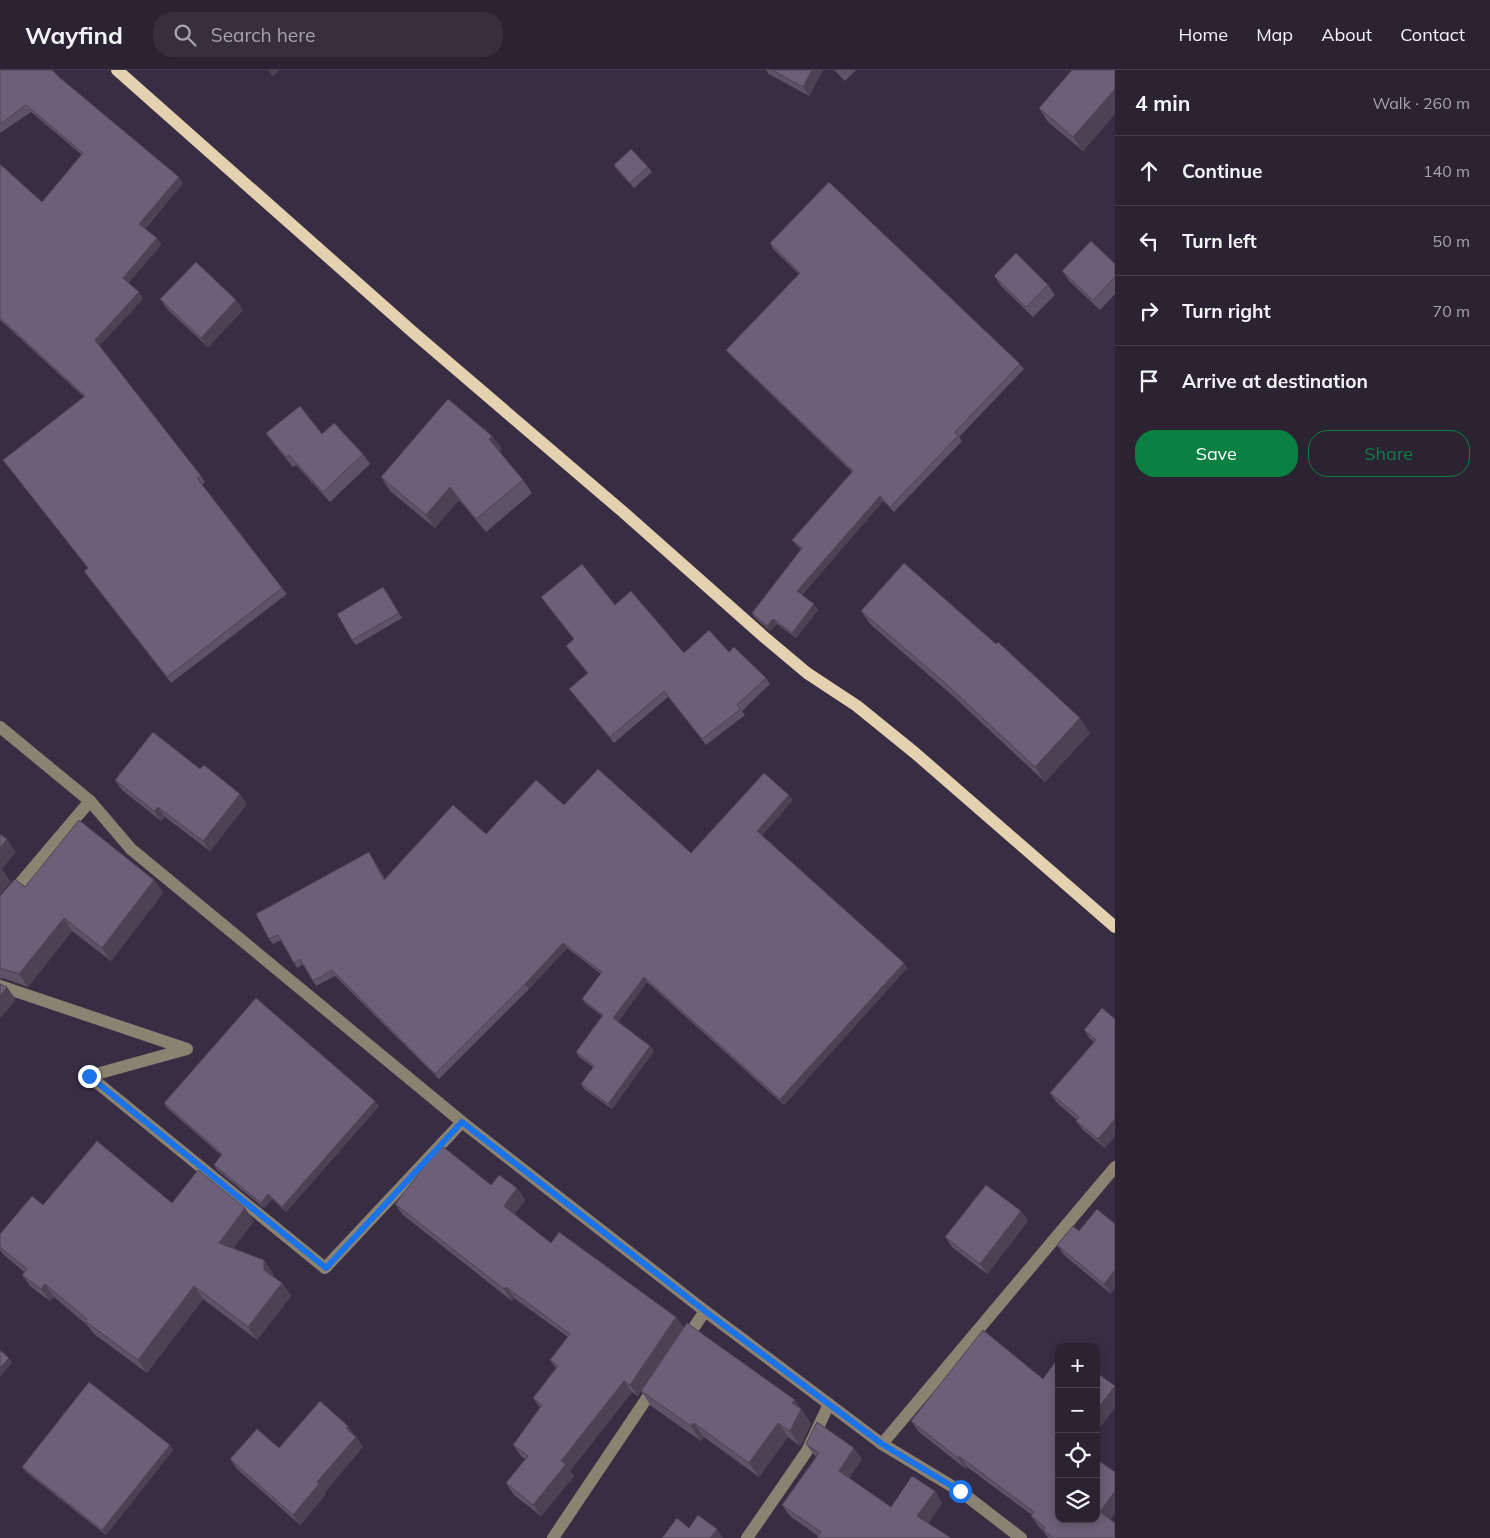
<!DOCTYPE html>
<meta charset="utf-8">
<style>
:root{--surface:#2b2232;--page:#372f3e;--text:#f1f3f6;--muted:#a6a4ac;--line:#473f4d;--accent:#0b8043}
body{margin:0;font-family:Mulish,sans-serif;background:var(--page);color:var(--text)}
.controls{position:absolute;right:15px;bottom:15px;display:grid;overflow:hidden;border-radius:10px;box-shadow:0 2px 8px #0003}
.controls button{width:45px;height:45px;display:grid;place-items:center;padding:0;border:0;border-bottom:1px solid var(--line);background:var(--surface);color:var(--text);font:25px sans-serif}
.stop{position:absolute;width:15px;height:15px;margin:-11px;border:4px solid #1a73e8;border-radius:50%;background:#fff}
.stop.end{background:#1a73e8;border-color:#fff;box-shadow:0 1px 5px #0008}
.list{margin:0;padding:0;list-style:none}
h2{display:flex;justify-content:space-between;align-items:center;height:65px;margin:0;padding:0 20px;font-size:21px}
h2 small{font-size:16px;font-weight:400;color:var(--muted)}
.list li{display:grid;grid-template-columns:32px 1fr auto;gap:15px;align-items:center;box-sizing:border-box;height:70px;padding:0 20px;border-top:1px solid var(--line)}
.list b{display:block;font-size:19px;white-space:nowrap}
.list em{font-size:16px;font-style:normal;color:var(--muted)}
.actions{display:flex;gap:10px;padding:15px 20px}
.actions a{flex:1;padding:11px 0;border:1px solid var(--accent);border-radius:20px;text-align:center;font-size:18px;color:var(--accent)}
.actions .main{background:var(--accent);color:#fff}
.icon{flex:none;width:28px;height:28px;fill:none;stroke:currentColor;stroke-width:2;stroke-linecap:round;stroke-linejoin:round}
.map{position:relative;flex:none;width:1115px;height:1468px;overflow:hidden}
header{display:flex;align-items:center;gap:30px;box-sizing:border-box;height:70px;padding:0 25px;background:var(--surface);border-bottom:1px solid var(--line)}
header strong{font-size:24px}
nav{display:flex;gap:28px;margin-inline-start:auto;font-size:18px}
.search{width:350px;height:45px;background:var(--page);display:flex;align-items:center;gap:12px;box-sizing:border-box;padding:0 18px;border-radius:20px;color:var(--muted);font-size:19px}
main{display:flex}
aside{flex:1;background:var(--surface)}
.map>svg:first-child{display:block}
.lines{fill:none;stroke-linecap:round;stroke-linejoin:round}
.minor{stroke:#8b8272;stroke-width:12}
.major{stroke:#e4d1af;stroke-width:12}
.wall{fill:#5d5266}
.shaded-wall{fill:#4c4253}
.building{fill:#6c5f77;stroke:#4c4253}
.route{stroke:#1a73e8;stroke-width:6}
</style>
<header>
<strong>Wayfind</strong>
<div class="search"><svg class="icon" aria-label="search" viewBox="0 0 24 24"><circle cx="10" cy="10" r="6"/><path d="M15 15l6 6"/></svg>Search here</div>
<nav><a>Home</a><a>Map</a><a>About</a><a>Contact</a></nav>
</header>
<main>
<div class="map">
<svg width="1115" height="1468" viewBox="0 0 1115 1468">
<rect width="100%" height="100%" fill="#392d43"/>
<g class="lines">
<!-- minor -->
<g class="minor">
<polyline points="0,657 90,731 131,779 462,1052 705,1241 882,1374 960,1421 1021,1468"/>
<polyline points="0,837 90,731"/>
<polyline points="0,916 187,979 89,1006 325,1198 462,1052"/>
<polyline points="684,1272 705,1241"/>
<polyline points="882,1374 1115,1097"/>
<polyline points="553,1468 655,1316"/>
<polyline points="747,1468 807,1381 829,1334"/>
</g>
<!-- major -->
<polyline class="major" points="117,0 415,264 622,441 763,566 807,603 857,636 915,683 1115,857"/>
</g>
<!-- wall -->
<g class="wall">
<polygon points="0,0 59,7 183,113 145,159 157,168 161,175 128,213 143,229 99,276 201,406 205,412 202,415 287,524 171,613 88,507 84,501 88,498 3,390 84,327 0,250 0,94 42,132 82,85 31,42 0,63"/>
<polygon points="766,0 823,0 809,26 769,4"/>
<polygon points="834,0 856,0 845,11"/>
<polygon points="1115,0 1115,44 1083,81 1048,52 1039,38"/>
<polygon points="614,95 648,97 652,102 634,118 617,100"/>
<polygon points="770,173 1020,294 1024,299 959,367 962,371 894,442 883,431 802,525 818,540 796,568 777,554 770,561 755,548 752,543 801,479 796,475 792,470 852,402 730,285 726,280 799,204 773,179"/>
<polygon points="1115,194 1115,224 1100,240 1069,211 1062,201"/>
<polygon points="994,206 1048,215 1055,225 1033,247 1001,216"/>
<polygon points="160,229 243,240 208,277 167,239"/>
<polygon points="266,363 322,364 363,384 370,394 330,432 296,395 293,397 273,373"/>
<polygon points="492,366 502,379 500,382 523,410 532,423 486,462 459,430 435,458 390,421 381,407"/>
<polygon points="383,517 402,548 356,575 352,570"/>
<polygon points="541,527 615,535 684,583 729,582 766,608 770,614 742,641 745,645 706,675 668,627 614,673 569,619 588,604 566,576 574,569"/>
<polygon points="861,541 1090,663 1045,712 953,626 871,555"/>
<polygon points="200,699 247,734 210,781 165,747 161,751 122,720 115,710"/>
<polygon points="793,730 762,765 907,898 784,1035 647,912 618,952 650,976 654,981 612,1039 584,1019 581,1014 593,997 579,987 576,982 602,946 586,934 582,929 601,904 567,878 529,919 439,1009 335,906 316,916 303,894 297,898 281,870 273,874 269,869 372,787 385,809 486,764 564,735 691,783"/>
<polygon points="154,810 163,823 111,891 72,861 28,917 3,908 0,909 0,826 25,817"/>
<polygon points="1115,949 1115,1066 1105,1078 1083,1060 1076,1051 1077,1050 1057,1033 1050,1023 1094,972 1090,969 1084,960"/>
<polygon points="164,1033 379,1036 286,1142 272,1129 264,1138 217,1100 214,1095 221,1085 167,1038"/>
<polygon points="491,1115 517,1118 525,1130 514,1144 551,1173 676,1247 684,1258 795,1330 811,1354 800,1376 788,1367 759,1407 704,1367 701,1371 651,1336 641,1321 638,1326 632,1322 570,1401 574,1406 541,1446 514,1425 506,1413 525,1389 521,1386 513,1375 540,1338 533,1328 556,1298 550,1290 568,1267 514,1228 512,1231 403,1145 395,1134"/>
<polygon points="172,1133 254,1151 233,1178 273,1203 273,1207 282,1213 291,1226 257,1270 203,1229 147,1303 94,1264 87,1255 54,1227 50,1231 31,1217 22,1205 24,1202 3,1184 0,1180 0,1164 43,1135"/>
<polygon points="1021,1141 1028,1151 987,1204 952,1177 945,1167"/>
<polygon points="1079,1161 1111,1224 1064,1185 1057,1175"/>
<polygon points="911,1351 1059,1449 1115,1402 1115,1443 1110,1450 1115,1468 1048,1468 1043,1461 1039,1457 1031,1446 1032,1445 967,1397 966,1399 919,1362"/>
<polygon points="355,1366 363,1377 325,1422 326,1424 300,1455 237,1399 230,1389 279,1378"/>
<polygon points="806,1374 862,1389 849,1408 891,1437 935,1421 942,1433 928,1453 818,1466 790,1446 782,1435 816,1387 814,1385"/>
<polygon points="173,1380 106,1465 26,1402 22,1397"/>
</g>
<!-- shaded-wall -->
<g class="shaded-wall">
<polygon points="268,0 279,0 273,7"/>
<polygon points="812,0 823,0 809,26 803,17"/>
<polygon points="1115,19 1115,44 1083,81 1073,67"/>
<polygon points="179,107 183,113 143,160 139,154"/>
<polygon points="157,168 161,175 127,214 123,208"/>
<polygon points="139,222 143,229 99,276 95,270"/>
<polygon points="236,230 243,240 208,277 201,268"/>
<polygon points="492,366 502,379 499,383 489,369"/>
<polygon points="450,417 459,430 435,458 426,445"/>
<polygon points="880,426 883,431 800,527 797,521"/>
<polygon points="814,534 818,540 796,568 792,563"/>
<polygon points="773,549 777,554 770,561 767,556"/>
<polygon points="1080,648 1090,663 1045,712 1035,697"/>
<polygon points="240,724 247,734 210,781 203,771"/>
<polygon points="789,725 793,730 761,767 757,761"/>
<polygon points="158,737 165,747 161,751 154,741"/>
<polygon points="7,769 16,782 2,799 11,812 0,824 0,778"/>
<polygon points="154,810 163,823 111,891 102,878"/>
<polygon points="64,848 72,861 28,917 19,904"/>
<polygon points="563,873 567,878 529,919 525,914"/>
<polygon points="904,893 907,898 784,1035 780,1029"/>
<polygon points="644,907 647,912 617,953 613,948"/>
<polygon points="7,917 16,930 0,949 0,926"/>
<polygon points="650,976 654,981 612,1039 608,1034"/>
<polygon points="375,1031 379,1036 286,1142 282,1137"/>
<polygon points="1115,1049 1115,1066 1105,1078 1098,1069"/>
<polygon points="517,1118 525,1130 512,1148 504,1136"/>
<polygon points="268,1124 272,1129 264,1138 261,1133"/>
<polygon points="245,1138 254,1151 228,1186 219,1173"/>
<polygon points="1021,1141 1028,1151 987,1204 980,1194"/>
<polygon points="264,1190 273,1203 273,1213 264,1200"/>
<polygon points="1115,1200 1115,1218 1111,1224 1104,1214"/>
<polygon points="282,1213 291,1226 257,1270 248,1257"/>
<polygon points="45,1214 54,1227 50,1231 41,1219"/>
<polygon points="194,1216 203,1229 147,1303 138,1290"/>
<polygon points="506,1217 514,1228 512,1231 504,1219"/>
<polygon points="676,1247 684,1258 638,1326 630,1315"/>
<polygon points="9,1288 12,1293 0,1307 0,1298"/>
<polygon points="624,1311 632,1322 570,1401 574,1406 541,1446 533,1435 561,1391"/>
<polygon points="1115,1316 1115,1338 1096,1363 1096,1341"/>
<polygon points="795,1330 811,1354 800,1376 790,1361 792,1333"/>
<polygon points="694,1353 704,1367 701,1371 691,1356"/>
<polygon points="778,1353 788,1367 759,1407 749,1393"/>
<polygon points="348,1356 355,1366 346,1358"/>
<polygon points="356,1367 363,1377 325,1422 326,1424 300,1455 293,1445 317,1412"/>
<polygon points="170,1375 173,1380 106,1465 102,1460"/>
<polygon points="854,1378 862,1389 846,1412 839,1401"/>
<polygon points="959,1386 967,1397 966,1399 958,1388"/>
<polygon points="935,1421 942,1433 925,1458 917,1446"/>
<polygon points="1115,1421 1115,1443 1108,1453 1100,1442"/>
<polygon points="717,1459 723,1468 710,1468"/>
</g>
<!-- building -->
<g class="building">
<polygon points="0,0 52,0 59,7 179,107 139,154 157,168 123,208 139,222 95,270 201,406 197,408 282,518 167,607 84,501 88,498 3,390 85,326 0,248 0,94 42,132 83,83 26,35 0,54"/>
<polygon points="772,0 812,0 803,17"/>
<polygon points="1072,0 1115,0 1115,19 1073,67 1039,38"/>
<polygon points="631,79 648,97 630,113 614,95"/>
<polygon points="829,112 1020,294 955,362 958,366 890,437 880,426 797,521 814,534 792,563 773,549 767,556 752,543 802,478 792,470 853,401 726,280 800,203 770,173"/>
<polygon points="1091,171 1115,194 1115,207 1093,230 1062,201"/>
<polygon points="1016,183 1048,215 1026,237 994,206"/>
<polygon points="196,192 236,230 201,268 160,229"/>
<polygon points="448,329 492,366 489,369 523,410 476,449 450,417 426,445 381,407"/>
<polygon points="300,336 322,364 334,353 363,384 323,422 289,385 286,387 266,363"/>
<polygon points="904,493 996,574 998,572 1080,648 1035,697 943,611 861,541"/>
<polygon points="582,494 615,535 631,521 684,583 709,560 729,582 734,577 766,608 737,635 741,639 702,669 664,621 610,667 569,619 588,603 566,576 574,569 541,527"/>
<polygon points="383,517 399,543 352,570 337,544"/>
<polygon points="153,662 200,699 204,695 240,724 203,771 158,737 154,741 115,710"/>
<polygon points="598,699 691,783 764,703 789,725 757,761 904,893 780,1029 644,907 613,948 650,976 608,1034 581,1014 594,996 576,982 603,945 582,929 602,902 563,873 525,914 435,1004 332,900 313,911 300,889 294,893 278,865 269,869 256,844 369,782 384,810 453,735 486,764 536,710 564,735"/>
<polygon points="79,750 154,810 102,878 64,848 19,904 0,898 0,826 15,809 25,817"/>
<polygon points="0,764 7,769 0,778"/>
<polygon points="0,914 7,917 0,926"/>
<polygon points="256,928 375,1031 282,1137 268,1124 261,1133 214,1095 222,1084 164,1033"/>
<polygon points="1102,938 1115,949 1115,1049 1098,1069 1076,1051 1079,1047 1050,1023 1096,970 1084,960"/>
<polygon points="97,1071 172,1133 198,1100 245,1138 219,1173 264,1190 264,1200 282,1213 248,1257 194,1216 138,1290 85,1251 87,1249 45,1214 41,1219 22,1205 27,1199 0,1177 0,1164 32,1126 43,1135"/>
<polygon points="441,1075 491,1115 499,1105 517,1118 504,1136 551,1173 559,1162 676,1247 630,1315 624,1311 561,1391 566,1394 533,1435 506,1413 528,1386 513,1375 542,1335 533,1328 558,1296 550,1290 570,1264 506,1217 504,1219 395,1134"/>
<polygon points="986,1115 1021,1141 980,1194 945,1167"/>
<polygon points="1097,1139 1115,1154 1115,1200 1104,1214 1057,1175 1073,1156 1079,1161"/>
<polygon points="687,1253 795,1330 792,1333 801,1339 790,1361 778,1353 749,1393 694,1353 691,1356 641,1321"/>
<polygon points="983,1260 1043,1309 1058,1288 1059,1289 1059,1449 1096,1449 1096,1389 1115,1402 1115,1421 1100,1442 1115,1453 1115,1468 1054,1468 1043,1460 1045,1457 1031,1446 1034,1442 959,1386 958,1388 911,1351"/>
<polygon points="0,1280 9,1288 0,1298"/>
<polygon points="1096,1302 1115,1316 1096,1341"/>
<polygon points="89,1312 170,1375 102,1460 22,1397"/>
<polygon points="320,1331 348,1356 346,1358 356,1367 317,1412 319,1414 293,1445 230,1389 257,1359 279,1378"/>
<polygon points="817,1352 854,1378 839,1401 891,1437 912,1406 935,1421 917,1446 951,1468 817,1468 821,1462 782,1435 819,1383 806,1374"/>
<polygon points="698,1445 717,1459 710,1468 662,1468 677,1448 689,1458"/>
</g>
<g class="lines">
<!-- route -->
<polyline class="route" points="89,1006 326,1198 462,1052 705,1241 882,1374 960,1421"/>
</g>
</svg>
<div class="controls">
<button>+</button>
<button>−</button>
<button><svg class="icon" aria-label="locate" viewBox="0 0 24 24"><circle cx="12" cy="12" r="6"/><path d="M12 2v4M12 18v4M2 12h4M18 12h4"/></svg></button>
<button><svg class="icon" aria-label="layers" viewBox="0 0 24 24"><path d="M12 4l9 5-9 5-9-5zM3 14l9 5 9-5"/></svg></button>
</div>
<div class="stop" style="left:960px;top:1421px"></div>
<div class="stop end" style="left:89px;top:1006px"></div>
</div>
<aside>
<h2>4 min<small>Walk · 260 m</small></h2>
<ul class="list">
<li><svg class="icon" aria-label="ahead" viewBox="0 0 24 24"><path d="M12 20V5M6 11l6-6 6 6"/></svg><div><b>Continue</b></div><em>140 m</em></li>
<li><svg class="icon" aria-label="left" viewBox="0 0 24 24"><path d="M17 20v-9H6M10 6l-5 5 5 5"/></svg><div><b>Turn left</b></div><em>50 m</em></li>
<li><svg class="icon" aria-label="right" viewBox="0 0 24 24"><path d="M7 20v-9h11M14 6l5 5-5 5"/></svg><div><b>Turn right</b></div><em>70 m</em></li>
<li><svg class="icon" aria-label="arrive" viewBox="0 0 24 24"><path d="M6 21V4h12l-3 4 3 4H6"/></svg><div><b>Arrive at destination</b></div></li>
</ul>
<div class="actions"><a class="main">Save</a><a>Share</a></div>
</aside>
</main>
